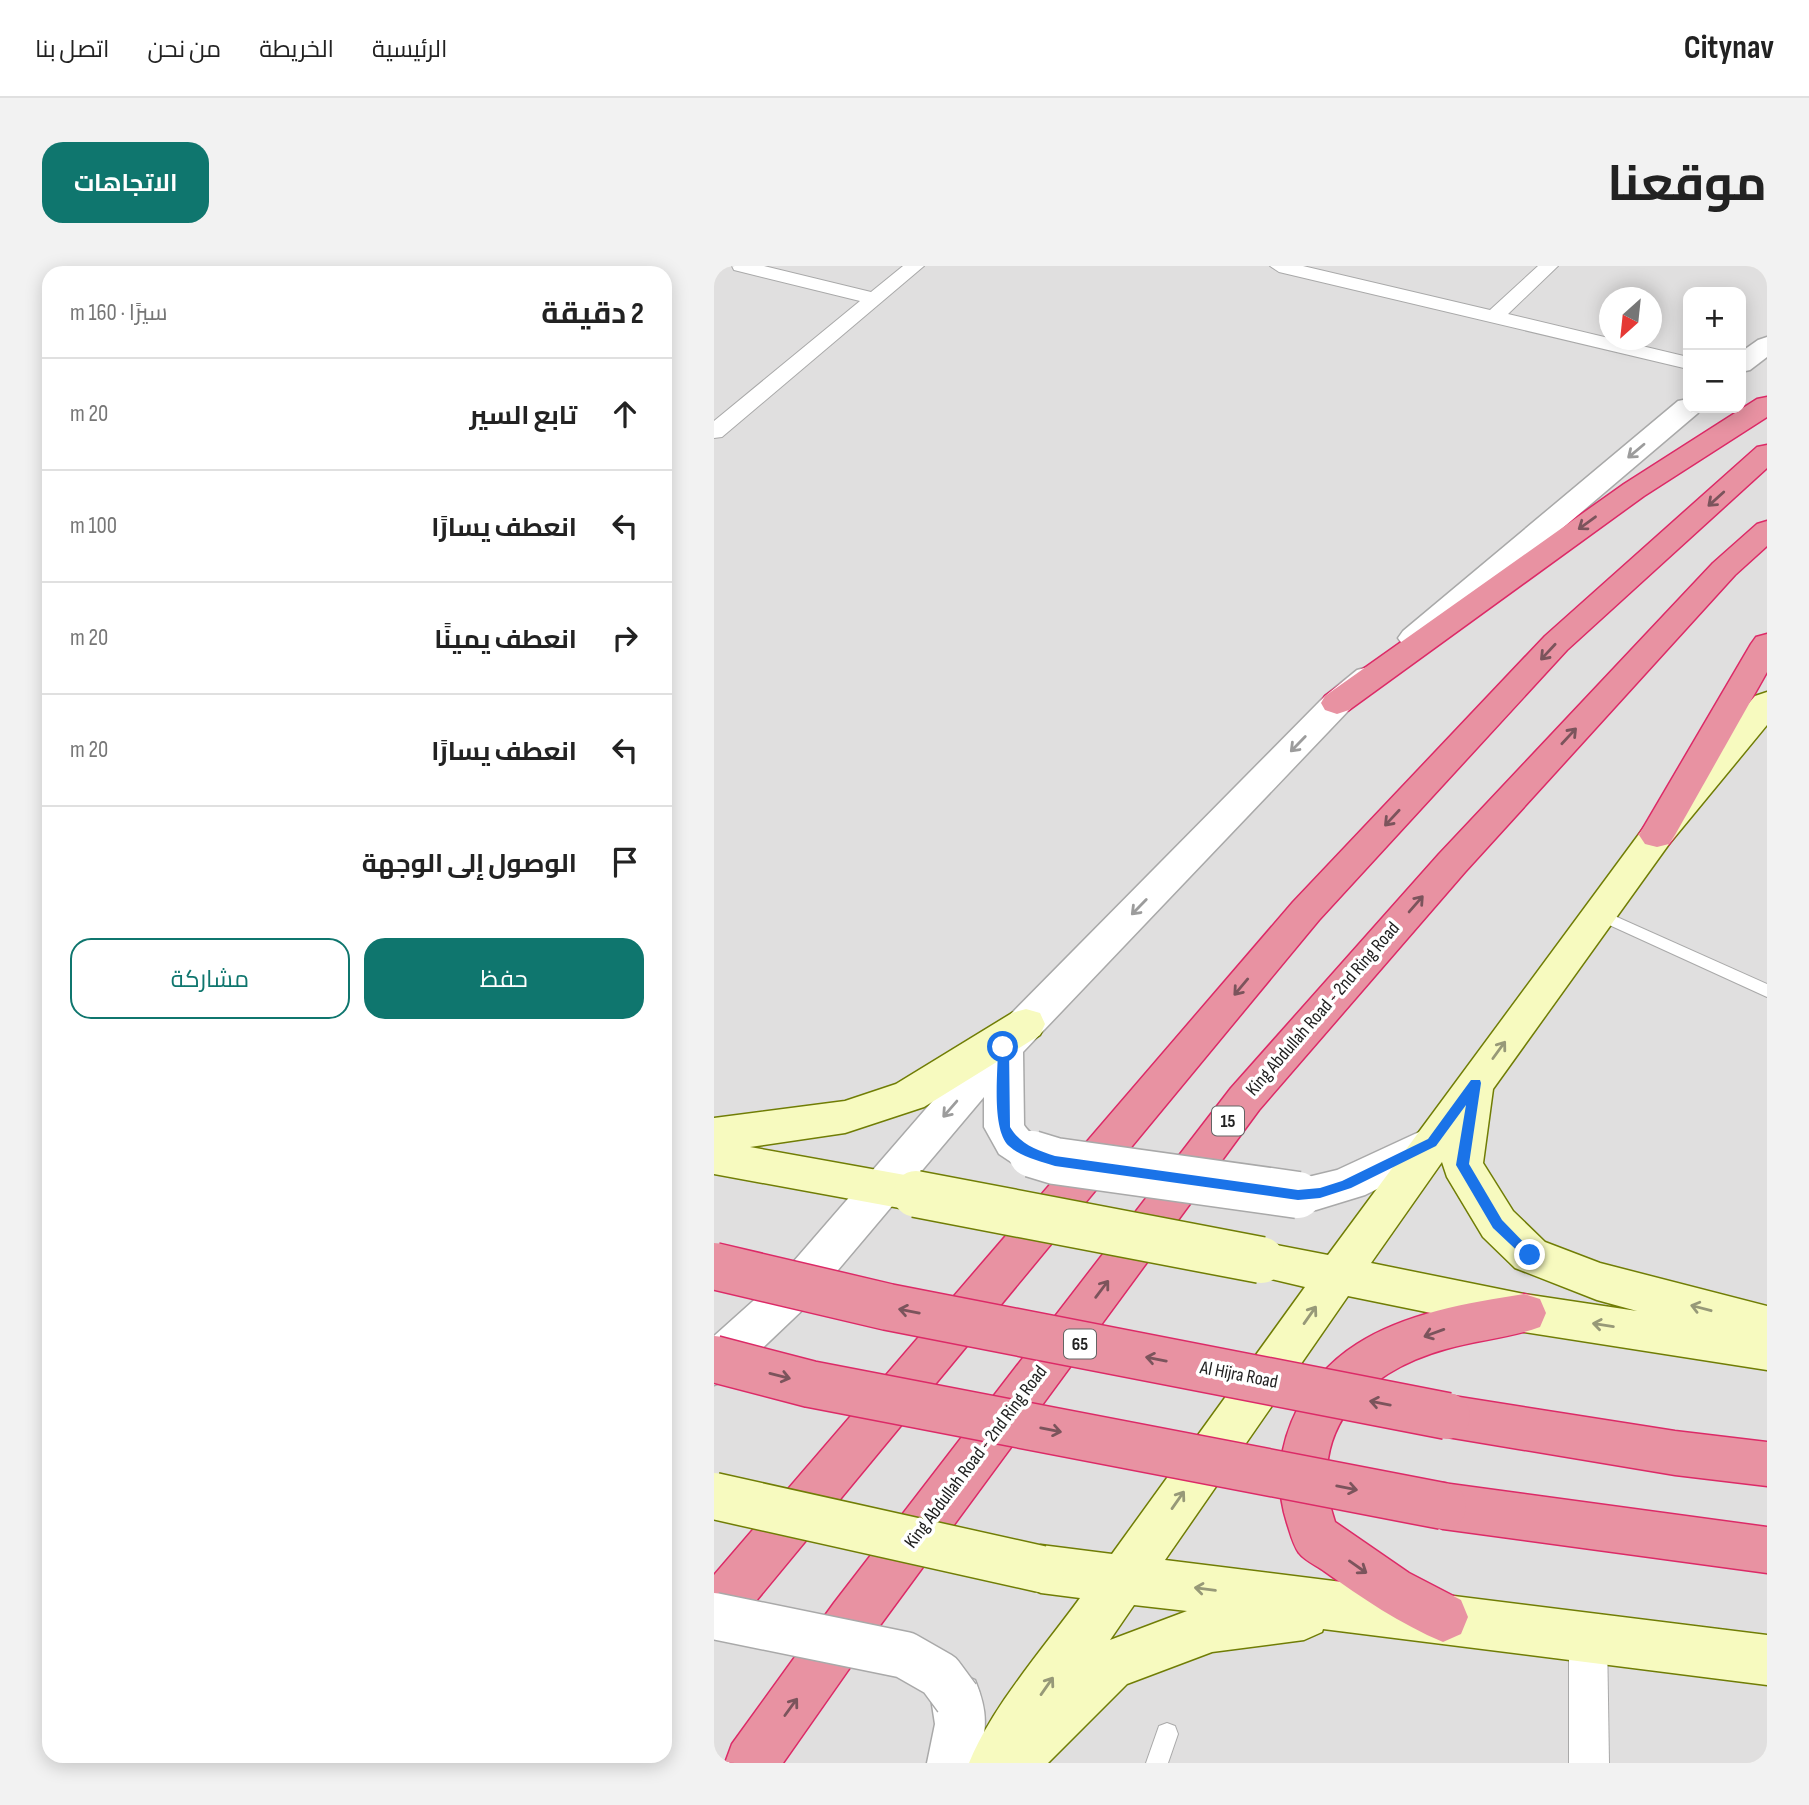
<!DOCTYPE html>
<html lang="ar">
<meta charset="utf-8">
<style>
:root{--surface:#fff;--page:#f2f2f2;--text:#222;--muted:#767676;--line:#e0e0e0;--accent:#0f766e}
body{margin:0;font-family:"Sofia Sans Condensed",Cairo,sans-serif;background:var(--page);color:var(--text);direction:rtl}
.controls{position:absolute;right:21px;top:21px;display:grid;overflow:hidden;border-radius:14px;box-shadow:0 4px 18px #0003}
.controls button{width:63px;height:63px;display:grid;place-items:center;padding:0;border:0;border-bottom:2px solid var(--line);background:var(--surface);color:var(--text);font:35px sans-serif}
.compass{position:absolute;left:885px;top:21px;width:63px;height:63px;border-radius:50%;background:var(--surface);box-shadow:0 4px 18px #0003;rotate:207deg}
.stop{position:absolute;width:21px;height:21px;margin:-16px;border:5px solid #1a73e8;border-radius:50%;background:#fff}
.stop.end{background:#1a73e8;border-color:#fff;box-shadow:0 2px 7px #0008}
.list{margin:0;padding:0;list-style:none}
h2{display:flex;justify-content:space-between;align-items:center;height:91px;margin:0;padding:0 28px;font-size:30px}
h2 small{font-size:23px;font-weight:400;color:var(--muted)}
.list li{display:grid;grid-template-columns:46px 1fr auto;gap:21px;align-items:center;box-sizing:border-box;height:112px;padding:0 28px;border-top:2px solid var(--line)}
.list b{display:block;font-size:26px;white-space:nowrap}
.list em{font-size:23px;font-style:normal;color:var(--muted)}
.actions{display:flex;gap:14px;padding:21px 28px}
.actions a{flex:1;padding:16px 0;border:2px solid var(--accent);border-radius:21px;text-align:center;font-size:24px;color:var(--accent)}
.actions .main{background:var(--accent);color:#fff}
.icon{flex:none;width:38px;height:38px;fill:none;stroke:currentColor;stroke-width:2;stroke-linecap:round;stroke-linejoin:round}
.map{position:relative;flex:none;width:1053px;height:1497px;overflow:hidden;direction:ltr;border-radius:21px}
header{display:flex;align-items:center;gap:42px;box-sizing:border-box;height:98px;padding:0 35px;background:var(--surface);border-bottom:2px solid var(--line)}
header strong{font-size:33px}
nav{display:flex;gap:38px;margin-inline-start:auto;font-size:24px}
.intro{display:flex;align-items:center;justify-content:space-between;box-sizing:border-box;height:168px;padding:0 42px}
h1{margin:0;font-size:49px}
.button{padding:18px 32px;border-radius:21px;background:var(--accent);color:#fff;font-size:24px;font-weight:700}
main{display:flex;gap:42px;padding:0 42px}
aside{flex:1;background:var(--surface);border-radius:21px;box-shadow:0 4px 18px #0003}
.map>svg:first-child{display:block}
.residential{fill:#e0dfdf;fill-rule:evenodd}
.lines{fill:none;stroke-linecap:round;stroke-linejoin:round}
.service-casing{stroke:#a9a9a9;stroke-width:2}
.minor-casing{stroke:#a9a9a9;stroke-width:2}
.tertiary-casing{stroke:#a9a9a9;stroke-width:3}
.secondary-casing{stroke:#707d05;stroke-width:3}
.motorway-casing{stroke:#dc2a67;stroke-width:3}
.service{fill:#fff;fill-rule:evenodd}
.minor{fill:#fff;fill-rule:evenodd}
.tertiary{fill:#fff;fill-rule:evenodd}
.secondary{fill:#f7fabf;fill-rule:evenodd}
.motorway{fill:#e892a2;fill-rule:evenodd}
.tertiary-bridge-casing{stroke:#a9a9a9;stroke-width:49;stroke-linecap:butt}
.secondary-bridge-casing{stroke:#707d05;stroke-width:49;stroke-linecap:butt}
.motorway-bridge-casing{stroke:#dc2a67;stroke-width:49;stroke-linecap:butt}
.tertiary-bridge{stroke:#fff;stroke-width:46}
.secondary-bridge{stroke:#f7fabf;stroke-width:46}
.motorway-bridge{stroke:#e892a2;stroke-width:46}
.oneway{stroke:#9c9c9c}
.oneway2{stroke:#7b545c}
.oneway3{stroke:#979978}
.route{fill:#1a73e8}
.labels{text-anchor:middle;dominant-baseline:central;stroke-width:7;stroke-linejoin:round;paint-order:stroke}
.shield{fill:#fff;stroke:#646464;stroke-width:2}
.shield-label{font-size:18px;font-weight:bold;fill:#222}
.street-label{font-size:19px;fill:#222;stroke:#fff}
</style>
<header>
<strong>Citynav</strong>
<nav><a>الرئيسية</a><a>الخريطة</a><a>من نحن</a><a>اتصل بنا</a></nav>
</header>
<div class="intro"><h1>موقعنا</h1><a class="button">الاتجاهات</a></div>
<main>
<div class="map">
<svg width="1053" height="1497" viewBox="0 0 1053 1497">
<rect width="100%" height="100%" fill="#f2efe9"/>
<!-- residential -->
<path class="residential" d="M0,0H1053V1497H0ZM974,26H1027V142H974ZM896,32H938V74H896Z"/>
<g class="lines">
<!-- service casing -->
<g class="service-casing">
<g id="service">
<polygon points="885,643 1053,718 1053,731 880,652 878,648 880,644"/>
<polygon points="453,1457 461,1460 464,1468 454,1497 432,1497 445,1460"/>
</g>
</g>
<!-- minor casing -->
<g class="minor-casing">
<g id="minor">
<polygon points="18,0 50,0 157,26 189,0 210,0 8,171 0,172 0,155 146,35 20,4"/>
<polygon points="556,0 589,0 776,44 824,0 844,0 794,48 974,91 974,103 565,6"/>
<polygon points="874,1351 888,1356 893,1370 895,1497 855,1497 855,1370 860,1356"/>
</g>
</g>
<!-- tertiary casing -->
<g class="tertiary-casing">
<g id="tertiary">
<polygon points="1053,71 1053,91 1036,104 1027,106 1027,86 1044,74"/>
<polygon points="974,133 974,142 987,142 984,147 711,379 700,382 689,379 684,372 689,365 964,135"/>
<path d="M654,401L665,404L670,411L635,444L309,786L310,859C318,872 331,872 339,888L333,900L318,905L303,900L285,888L270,861V831L97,1036L16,1113L0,1119V1070L67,1010L275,770L611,430L643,404Z"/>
<polygon points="718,860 732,865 738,877 732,889 651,929 602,944 584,946 569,941 563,929 569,917 623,904"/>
<path d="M243,1406L261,1414C275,1448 272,1462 265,1497H213L221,1458L217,1432L225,1414Z"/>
</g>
</g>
<!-- secondary casing -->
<g class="secondary-casing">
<g id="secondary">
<path d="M1053,426V459L955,578L779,823L769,897L799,945L831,976L886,997L1053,1040V1104L810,1066L634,1030L451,1294L1053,1369V1419L609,1363L608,1366L590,1374L498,1386L413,1418L334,1497H255C279,1439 329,1383 366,1332L327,1327L310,1320L303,1303L310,1286L327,1279L398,1288L591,1021L532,1007L525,994L532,981L547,976L614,989L931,560L1041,430ZM728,896L733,911L769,971L801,1002L883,1034L923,1045L810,1028L657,997ZM420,1339L473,1345L396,1374Z"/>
<polygon points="312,743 326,747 331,758 326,769 210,841 131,867 36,881 202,911 217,916 223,928 217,940 202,945 0,908 0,852 131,835 182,818 298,747"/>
</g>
</g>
<!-- motorway casing -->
<g class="motorway-casing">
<g id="motorway">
<polygon points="1053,131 1053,151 930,230 635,444 623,448 611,444 607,437 611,430 910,218 1043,133"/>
<polygon points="1053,179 1053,202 853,384 605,654 18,1364 0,1372 0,1309 579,636 831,370 1043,181"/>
<polygon points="1053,255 1053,280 1021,309 751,606 545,844 156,1373 69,1497 11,1497 18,1478 120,1337 517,822 725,588 999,297 1043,258"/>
<polygon points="1053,368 1053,406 961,569 955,578 943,581 931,578 925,569 1037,378 1042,371"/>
<path d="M810,1028L826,1033L832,1047L826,1061C795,1072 763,1074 732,1083C649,1106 591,1166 621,1256L695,1307L747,1334L754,1351L747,1368L729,1376C686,1358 648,1332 610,1305C603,1300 590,1294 585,1287C579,1279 576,1266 573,1257C551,1189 584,1115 643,1078C691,1047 754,1037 810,1028Z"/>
<polygon points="733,1129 961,1165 1053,1176 1053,1220 961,1209 733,1171 717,1165 710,1150 717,1135"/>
<polygon points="729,1217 1053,1261 1053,1307 729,1263 712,1256 705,1240 712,1224"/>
</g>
</g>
<!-- service -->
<use href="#service" class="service"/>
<!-- minor -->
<use href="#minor" class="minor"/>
<!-- tertiary -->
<use href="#tertiary" class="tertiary"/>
<!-- secondary -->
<use href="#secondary" class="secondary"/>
<!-- motorway -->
<use href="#motorway" class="motorway"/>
<!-- tertiary-bridge casing -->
<g class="tertiary-bridge-casing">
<g id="tertiary-bridge">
<polyline points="318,888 341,895 584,929"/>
<polyline points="0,1350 191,1389 226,1409 243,1432"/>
</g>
</g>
<!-- secondary-bridge casing -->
<g class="secondary-bridge-casing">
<g id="secondary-bridge">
<polyline points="202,928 547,994"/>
<polyline points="0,1230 327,1303"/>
</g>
</g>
<!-- motorway-bridge casing -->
<g class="motorway-bridge-casing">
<g id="motorway-bridge">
<polyline points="0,1000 174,1041 733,1150"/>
<polyline points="0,1093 96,1118 729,1240"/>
</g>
</g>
<!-- tertiary-bridge -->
<use href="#tertiary-bridge" class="tertiary-bridge"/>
<!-- secondary-bridge -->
<use href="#secondary-bridge" class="secondary-bridge"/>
<!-- motorway-bridge -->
<use href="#motorway-bridge" class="motorway-bridge"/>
</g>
<!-- one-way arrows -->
<defs><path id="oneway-shaft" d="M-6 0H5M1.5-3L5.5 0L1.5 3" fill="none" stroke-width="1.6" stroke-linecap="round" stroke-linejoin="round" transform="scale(1.75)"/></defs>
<g class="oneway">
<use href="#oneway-shaft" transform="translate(922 185) rotate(140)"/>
<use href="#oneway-shaft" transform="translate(584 478) rotate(134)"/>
<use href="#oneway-shaft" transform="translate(425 641) rotate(134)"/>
<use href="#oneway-shaft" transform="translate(236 843) rotate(131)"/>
</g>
<g class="oneway2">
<use href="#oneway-shaft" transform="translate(1002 233) rotate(138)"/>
<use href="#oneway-shaft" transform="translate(873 257) rotate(144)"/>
<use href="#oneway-shaft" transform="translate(834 386) rotate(133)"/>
<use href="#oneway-shaft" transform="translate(855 470) rotate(-47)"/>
<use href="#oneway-shaft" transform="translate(678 552) rotate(133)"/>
<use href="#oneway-shaft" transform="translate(702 638) rotate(-49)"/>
<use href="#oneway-shaft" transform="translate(527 721) rotate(130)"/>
<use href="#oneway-shaft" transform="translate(388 1023) rotate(-53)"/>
<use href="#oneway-shaft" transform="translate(195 1045) rotate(-169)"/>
<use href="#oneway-shaft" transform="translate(720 1067) rotate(160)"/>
<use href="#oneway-shaft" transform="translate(442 1093) rotate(-169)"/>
<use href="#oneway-shaft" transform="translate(66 1110) rotate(14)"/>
<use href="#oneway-shaft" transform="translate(666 1137) rotate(-169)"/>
<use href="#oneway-shaft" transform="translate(337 1164) rotate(11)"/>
<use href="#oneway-shaft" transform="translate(633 1222) rotate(11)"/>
<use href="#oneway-shaft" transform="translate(644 1301) rotate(35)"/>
<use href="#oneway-shaft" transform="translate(77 1441) rotate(-54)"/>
</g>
<g class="oneway3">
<use href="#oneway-shaft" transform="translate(785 784) rotate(-54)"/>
<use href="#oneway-shaft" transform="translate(987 1042) rotate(-165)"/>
<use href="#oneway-shaft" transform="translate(596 1049) rotate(-55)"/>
<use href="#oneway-shaft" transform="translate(889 1059) rotate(-171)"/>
<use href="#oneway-shaft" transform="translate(464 1234) rotate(-55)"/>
<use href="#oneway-shaft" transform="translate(491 1323) rotate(-173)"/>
<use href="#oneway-shaft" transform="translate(333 1420) rotate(-55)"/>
</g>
<!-- route -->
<path class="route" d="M289,777L295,781L296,861C306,878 323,884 341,890L584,924L606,922L628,915L714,873L757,814H766L767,817L755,898L788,954L822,989L821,993H812L779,962L742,899L752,839L722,880L637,922L606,932L584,934L341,900C326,895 307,891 295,880C277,863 284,806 284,781Z"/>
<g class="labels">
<!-- shield labels -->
<g class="shield">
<rect x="498" y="840.5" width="32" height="29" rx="5"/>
<rect x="350" y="1063.5" width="32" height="29" rx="5"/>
</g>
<g class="shield-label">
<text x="514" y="855">15</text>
<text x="366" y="1078">65</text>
</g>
<!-- street labels -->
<g class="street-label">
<text transform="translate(609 743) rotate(-49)">King Abdullah Road - 2nd Ring Road</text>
<text transform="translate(525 1109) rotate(11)">Al Hijra Road</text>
<text transform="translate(262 1191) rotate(-53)">King Abdullah Road - 2nd Ring Road</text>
</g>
</g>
</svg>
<div class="controls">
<button>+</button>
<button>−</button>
</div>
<svg class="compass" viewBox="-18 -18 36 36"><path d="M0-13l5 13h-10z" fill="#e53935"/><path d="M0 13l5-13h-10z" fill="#767676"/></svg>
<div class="stop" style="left:289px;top:781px"></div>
<div class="stop end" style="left:816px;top:989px"></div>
</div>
<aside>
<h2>2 دقيقة<small>سيرًا · 160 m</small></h2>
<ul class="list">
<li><svg class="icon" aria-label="ahead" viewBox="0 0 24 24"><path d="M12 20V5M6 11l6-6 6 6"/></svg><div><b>تابع السير</b></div><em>20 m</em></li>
<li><svg class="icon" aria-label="left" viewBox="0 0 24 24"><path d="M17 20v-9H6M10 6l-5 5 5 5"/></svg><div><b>انعطف يسارًا</b></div><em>100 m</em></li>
<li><svg class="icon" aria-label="right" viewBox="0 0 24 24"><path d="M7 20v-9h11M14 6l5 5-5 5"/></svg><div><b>انعطف يمينًا</b></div><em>20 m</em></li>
<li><svg class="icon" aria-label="left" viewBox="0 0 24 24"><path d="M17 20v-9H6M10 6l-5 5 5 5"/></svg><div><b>انعطف يسارًا</b></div><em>20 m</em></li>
<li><svg class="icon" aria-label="arrive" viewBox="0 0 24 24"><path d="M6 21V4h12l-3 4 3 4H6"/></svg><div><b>الوصول إلى الوجهة</b></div></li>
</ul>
<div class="actions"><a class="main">حفظ</a><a>مشاركة</a></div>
</aside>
</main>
